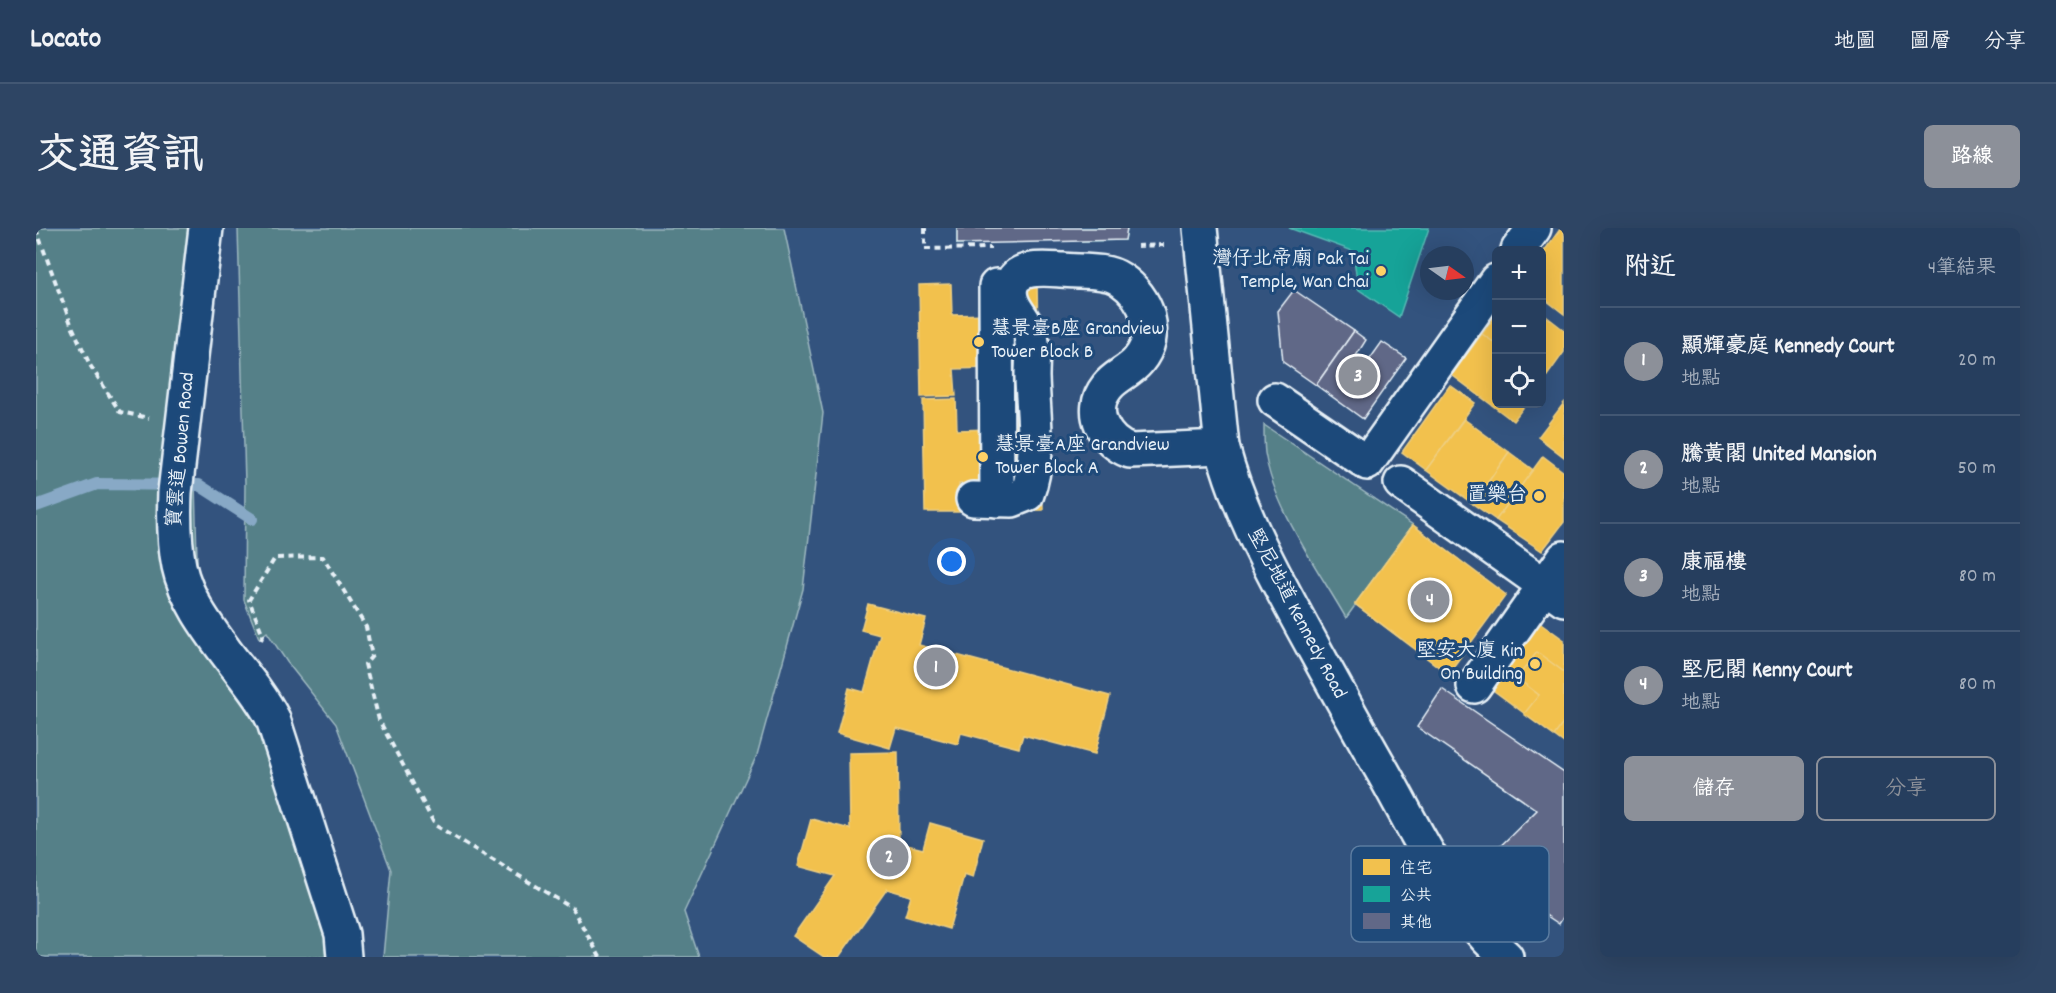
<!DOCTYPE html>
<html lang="zh-TW">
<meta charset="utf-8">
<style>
:root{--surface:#263e5e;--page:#2e4564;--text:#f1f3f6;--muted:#a4aebc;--line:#425773;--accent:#8c9099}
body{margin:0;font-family:Dekko,"LXGW WenKai TC",sans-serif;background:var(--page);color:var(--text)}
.controls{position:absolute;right:18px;top:18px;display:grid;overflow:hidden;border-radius:9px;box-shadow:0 6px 24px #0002}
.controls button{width:54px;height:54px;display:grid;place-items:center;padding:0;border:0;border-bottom:2px solid var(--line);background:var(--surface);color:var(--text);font:30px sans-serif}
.compass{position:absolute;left:1384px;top:18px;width:54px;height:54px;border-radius:50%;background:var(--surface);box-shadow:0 6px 24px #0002;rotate:104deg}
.you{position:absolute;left:916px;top:334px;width:21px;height:21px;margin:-15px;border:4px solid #fff;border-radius:50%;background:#1a73e8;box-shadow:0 0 0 9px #1a73e833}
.badge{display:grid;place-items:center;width:39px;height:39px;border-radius:50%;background:var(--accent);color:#fff;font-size:20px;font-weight:700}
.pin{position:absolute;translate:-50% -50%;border:3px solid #fff;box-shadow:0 2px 6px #0006}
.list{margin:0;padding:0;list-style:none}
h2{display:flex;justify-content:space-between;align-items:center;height:78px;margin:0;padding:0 24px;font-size:26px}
h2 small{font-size:20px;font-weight:400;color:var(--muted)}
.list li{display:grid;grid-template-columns:39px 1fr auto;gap:18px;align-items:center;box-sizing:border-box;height:108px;padding:0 24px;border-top:2px solid var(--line)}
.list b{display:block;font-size:22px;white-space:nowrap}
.list p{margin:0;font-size:20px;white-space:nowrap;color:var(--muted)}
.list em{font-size:20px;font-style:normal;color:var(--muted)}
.actions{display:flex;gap:12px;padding:18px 24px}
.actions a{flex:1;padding:14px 0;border:2px solid var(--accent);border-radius:9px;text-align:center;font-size:21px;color:var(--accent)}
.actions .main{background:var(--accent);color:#fff}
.icon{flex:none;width:33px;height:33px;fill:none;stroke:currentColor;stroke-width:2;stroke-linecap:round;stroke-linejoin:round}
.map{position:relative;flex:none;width:1528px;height:729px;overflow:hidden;border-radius:9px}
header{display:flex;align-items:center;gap:36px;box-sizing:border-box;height:84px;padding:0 30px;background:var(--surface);border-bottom:2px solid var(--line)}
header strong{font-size:28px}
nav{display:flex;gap:33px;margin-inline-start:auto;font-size:21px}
.intro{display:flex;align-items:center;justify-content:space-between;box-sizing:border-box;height:144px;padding:0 36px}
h1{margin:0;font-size:42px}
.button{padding:15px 27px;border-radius:9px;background:var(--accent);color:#fff;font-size:21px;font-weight:700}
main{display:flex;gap:36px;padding:0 36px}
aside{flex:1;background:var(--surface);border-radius:9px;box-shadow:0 6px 24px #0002}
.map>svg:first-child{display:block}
.green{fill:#548088;stroke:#9eb8c0;stroke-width:1.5}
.homes{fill:#f2c14e;stroke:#efcf81;stroke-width:1.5}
.public{fill:#17a398;stroke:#56bab5;stroke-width:1.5}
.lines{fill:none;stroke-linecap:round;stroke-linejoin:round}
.stream{stroke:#88a9c6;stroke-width:12}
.building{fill:#616887;stroke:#e8f1f8;stroke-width:1.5}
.minor-casing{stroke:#e8f1f8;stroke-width:38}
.path{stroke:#e8f1f8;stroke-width:4;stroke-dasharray:6 4.5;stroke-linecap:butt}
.minor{stroke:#1f4a7a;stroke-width:33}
.poi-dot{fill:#ffd166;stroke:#1f4a7a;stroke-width:2}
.labels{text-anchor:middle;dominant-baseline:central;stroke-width:6;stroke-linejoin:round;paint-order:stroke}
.poi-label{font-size:20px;fill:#e8f1f8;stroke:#1f4a7a;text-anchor:end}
.street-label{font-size:20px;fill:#e8f1f8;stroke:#1f4a7a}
.key{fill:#1f4a7a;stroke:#5b7ca0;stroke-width:1.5}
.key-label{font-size:16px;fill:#e8f1f8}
</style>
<header>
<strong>Locato</strong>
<nav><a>地圖</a><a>圖層</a><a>分享</a></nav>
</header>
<div class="intro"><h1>交通資訊</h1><a class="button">路線</a></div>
<main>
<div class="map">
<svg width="1528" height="729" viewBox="0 0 1528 729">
<rect width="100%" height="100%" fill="#33537e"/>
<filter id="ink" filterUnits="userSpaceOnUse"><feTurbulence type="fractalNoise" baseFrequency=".0167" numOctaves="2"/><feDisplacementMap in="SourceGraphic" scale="12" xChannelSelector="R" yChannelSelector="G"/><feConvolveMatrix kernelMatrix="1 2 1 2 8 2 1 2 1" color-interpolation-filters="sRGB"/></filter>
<g filter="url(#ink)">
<!-- green -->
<g class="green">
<polygon points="0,0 152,0 162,366 257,528 297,729 0,729"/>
<polygon points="202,0 748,0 787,185 767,361 721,527 648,684 663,729 347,729 355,642 300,496 251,434 231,404 223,410 208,372 209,255"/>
<path d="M1228,197L1377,297L1310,390C1282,341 1238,281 1229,225C1228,216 1228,206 1228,197Z"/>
</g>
<!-- homes -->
<g class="homes">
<polygon points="1525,0 1528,0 1528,86 1506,69 1506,26"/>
<polygon points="1001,54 1003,167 955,168 954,140 918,141 920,168 885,169 883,57 915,56 916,87 952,86"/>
<polygon points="1506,85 1528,102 1528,124 1508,152 1506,150"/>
<polygon points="1460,87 1460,116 1446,106"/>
<polygon points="1446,106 1460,116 1460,176 1490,176 1477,193 1416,147"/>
<polygon points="1414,157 1439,175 1390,242 1366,224"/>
<polygon points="1005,169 1007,282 959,283 959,255 923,256 924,284 889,284 887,172 920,171 921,202 956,201 956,171"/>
<polygon points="1528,175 1528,229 1502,209"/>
<polygon points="1428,191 1473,224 1437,276 1390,242"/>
<polygon points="1473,224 1497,242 1460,292 1437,276"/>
<polygon points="1507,228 1528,244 1528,294 1506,323 1460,292"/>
<polygon points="1377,297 1423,332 1365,411 1319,376"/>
<polygon points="1377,297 1470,367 1412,446 1319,376"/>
<polygon points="832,376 890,391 883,417 1074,468 1059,526 987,507 983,520 925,505 922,516 860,500 854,520 801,505 813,460 828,464 844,407 825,402"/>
<polygon points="1502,393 1528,412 1528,515 1453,459"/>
<polygon points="1501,424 1528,444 1528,494 1518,508 1488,486 1503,467 1481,450"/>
<polygon points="862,524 863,615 887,621 894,595 947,610 937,650 928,647 913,701 869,688 875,668 851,661 803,729 788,729 757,708 799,648 762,638 775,591 814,601 813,525"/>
</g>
<!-- public -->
<g class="public">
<polygon points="921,0 960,0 961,14 921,16"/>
<polygon points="1045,0 1091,0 1089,12 1044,13"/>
<polygon points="1253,0 1393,0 1363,89 1322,61 1317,23"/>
</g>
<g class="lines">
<!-- stream -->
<polyline class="stream" points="0,278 61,256 163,257 216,291"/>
</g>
<!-- building -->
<g class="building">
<polygon points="921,0 1091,0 1089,12 921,16"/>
<polygon points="1258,62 1318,103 1280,157 1247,134 1242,83"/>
<polygon points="1318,103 1330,112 1318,131 1329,138 1346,114 1370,130 1327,191 1280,157"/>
<polygon points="1406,461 1528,545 1528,688 1523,696 1441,641 1501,582 1381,499"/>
</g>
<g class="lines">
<!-- minor casing -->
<g class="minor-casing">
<g id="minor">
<path d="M170,0L139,264C138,289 138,314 143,338C150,371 172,400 192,427C208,448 225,467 237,491L306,706L308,729"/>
<path d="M1164,0L1186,219C1203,282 1232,336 1263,393C1291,444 1318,494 1347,544C1382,606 1416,682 1470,729"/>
<polyline points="1482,22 1498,0"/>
<polyline points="960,58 961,272"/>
<polyline points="1239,172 1331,235 1460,53"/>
<polyline points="1365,255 1528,371"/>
<path d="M937,271L976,272L991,266C1005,230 997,186 996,149C996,136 998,120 995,108C991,91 970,78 975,58C980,37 1010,41 1026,42C1044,44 1070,41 1084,51C1111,69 1125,106 1102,133C1093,144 1079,148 1071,159C1051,184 1069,214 1094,223L1186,219"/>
<polyline points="1438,458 1528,330"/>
</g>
</g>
<!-- path -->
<g class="path">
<polyline points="889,0 889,21 955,20"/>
<polyline points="0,1 35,96 54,137 84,184 113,190"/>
<polyline points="1101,18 1129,17"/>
<polyline points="225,412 227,407 213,372 239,330 287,329 330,399 336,428 329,436 343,492 399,597 536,680 564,729"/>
</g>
<!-- minor -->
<use href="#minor" class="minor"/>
</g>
</g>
<!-- markers -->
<g class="poi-dot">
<circle cx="1345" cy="43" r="6"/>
<circle cx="943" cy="114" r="6"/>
<circle cx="947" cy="229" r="6"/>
<circle cx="1503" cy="268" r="6"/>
<circle cx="1499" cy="436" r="6"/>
</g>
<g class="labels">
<!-- poi labels -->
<g class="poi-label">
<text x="1333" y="32">灣仔北帝廟 Pak Tai<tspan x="1333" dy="23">Temple, Wan Chai</tspan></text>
<text x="955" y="102" text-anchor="start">慧景臺B座 Grandview<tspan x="955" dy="23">Tower Block B</tspan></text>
<text x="959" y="218" text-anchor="start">慧景臺A座 Grandview<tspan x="959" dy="23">Tower Block A</tspan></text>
<text x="1491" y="268">置樂台</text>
<text x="1487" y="424">堅安大廈 Kin<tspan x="1487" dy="23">On Building</tspan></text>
</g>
<!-- street labels -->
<g class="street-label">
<text transform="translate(146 222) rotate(-85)">寶雲道 Bowen Road</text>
<text transform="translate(1260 386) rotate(62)">堅尼地道 Kennedy Road</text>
</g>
</g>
<!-- legend -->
<rect x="1315" y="618" width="198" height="96" rx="9" class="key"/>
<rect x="1327" y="631" width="27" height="16" fill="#f2c14e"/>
<rect x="1327" y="658" width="27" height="16" fill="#17a398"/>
<rect x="1327" y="685" width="27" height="16" fill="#616887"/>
<g class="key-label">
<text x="1364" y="645">住宅</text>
<text x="1364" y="672">公共</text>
<text x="1364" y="699">其他</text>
</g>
</svg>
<div class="controls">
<button>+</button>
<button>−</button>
<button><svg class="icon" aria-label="locate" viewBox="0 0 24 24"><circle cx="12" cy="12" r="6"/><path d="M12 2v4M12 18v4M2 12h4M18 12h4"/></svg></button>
</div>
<svg class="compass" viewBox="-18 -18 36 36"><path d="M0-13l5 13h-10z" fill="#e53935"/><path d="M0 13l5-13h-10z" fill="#a4aebc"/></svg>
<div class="you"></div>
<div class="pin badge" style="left:900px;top:439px">1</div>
<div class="pin badge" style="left:853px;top:629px">2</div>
<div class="pin badge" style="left:1322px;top:148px">3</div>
<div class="pin badge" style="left:1394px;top:372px">4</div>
</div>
<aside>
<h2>附近<small>4筆結果</small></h2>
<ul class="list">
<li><span class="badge">1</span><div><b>顯輝豪庭 Kennedy Court</b><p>地點</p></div><em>20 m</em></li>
<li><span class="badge">2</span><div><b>騰黃閣 United Mansion</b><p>地點</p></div><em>50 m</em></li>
<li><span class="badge">3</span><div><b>康福樓</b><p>地點</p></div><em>80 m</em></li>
<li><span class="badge">4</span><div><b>堅尼閣 Kenny Court</b><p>地點</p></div><em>80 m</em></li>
</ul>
<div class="actions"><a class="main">儲存</a><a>分享</a></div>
</aside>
</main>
